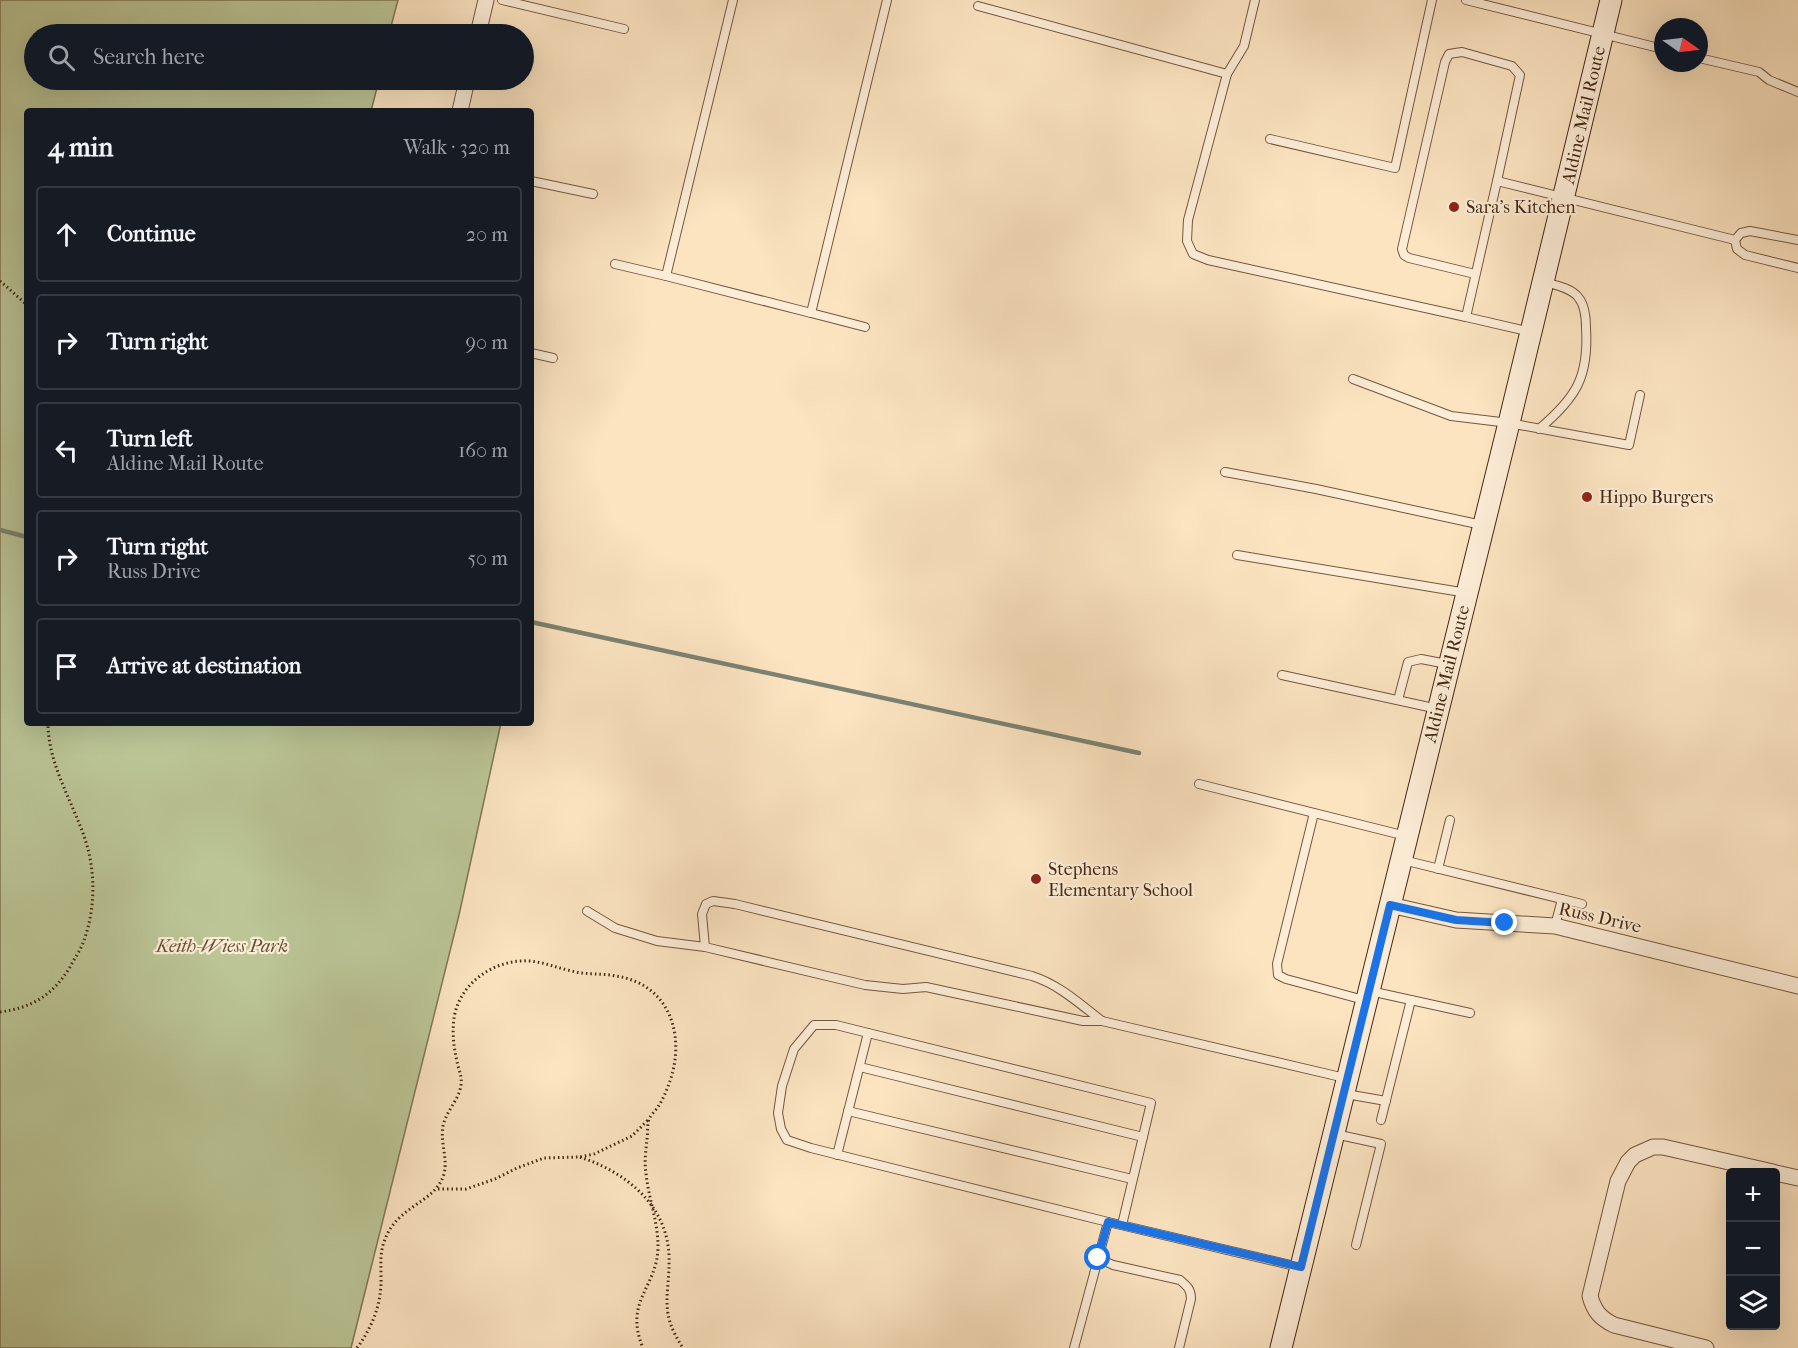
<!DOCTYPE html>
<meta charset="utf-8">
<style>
:root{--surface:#171b24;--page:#242831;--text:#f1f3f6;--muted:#9ea1a6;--line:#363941}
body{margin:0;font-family:"IM FELL French Canon",serif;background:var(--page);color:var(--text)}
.controls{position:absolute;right:18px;bottom:18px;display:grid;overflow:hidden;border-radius:6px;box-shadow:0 6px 24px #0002}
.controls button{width:54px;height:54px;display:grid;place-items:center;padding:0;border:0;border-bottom:2px solid var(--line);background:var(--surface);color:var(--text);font:30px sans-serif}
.compass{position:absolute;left:1654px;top:18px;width:54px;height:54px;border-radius:50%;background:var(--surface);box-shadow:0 6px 24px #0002;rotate:104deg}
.stop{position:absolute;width:18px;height:18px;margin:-14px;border:4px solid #1a73e8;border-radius:50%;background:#fff}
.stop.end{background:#1a73e8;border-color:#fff;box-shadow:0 2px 6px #0008}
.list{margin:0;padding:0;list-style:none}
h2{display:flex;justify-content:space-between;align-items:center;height:78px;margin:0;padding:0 24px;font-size:26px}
h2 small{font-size:20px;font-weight:400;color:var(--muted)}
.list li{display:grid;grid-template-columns:39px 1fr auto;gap:18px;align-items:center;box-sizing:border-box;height:96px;margin:0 12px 12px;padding:0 12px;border:2px solid var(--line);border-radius:6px}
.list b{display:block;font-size:22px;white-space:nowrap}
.list p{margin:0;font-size:20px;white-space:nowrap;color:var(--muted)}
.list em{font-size:20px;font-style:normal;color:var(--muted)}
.icon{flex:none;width:33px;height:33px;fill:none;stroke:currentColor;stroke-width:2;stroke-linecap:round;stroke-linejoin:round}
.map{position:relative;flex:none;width:1798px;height:1348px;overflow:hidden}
.search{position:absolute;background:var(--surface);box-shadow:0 6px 24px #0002;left:24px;top:24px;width:510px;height:66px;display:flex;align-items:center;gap:15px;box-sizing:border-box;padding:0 21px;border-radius:33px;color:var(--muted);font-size:22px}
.panel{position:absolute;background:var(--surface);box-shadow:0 6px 24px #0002;left:24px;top:108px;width:510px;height:618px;border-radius:6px}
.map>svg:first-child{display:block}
.green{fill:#bbc596;stroke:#807654;stroke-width:1.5}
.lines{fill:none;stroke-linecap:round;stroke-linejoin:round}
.stream{stroke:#7b8373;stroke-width:4.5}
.lane-casing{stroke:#74573e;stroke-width:10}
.street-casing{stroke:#74573e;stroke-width:17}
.secondary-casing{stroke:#462812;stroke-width:23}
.path{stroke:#462812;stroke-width:3;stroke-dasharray:1.5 3;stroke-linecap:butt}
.lane{stroke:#fdedd7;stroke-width:8}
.street{stroke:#fdedd7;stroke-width:15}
.secondary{stroke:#fdedd7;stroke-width:21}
.route{stroke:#1a73e8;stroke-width:8}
.poi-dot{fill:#8f2418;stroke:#fdedd7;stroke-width:2}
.labels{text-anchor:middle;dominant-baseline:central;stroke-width:4.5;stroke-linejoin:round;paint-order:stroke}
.street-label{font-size:18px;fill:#462812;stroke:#fdedd7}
.poi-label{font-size:18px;fill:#462812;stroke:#fdedd7;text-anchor:start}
.park-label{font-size:18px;font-style:italic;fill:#634f33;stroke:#fdedd7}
</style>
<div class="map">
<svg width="1798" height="1348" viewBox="0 0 1798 1348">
<rect width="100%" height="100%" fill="#fce4c1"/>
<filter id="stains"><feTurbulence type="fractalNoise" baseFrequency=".00333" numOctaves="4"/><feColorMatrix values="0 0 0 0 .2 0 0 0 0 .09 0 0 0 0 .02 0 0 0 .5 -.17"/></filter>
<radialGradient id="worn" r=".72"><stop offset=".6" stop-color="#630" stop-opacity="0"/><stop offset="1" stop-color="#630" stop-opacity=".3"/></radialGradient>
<!-- green -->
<polygon class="green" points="0,0 398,0 389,34 34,34 34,80 379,80 371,111 27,111 27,723 501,723 459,915 351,1348 0,1348"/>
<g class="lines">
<!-- stream -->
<g class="stream">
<polyline points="0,530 27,537"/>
<polyline points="531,622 1139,753"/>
</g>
<!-- lane casing -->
<g class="lane-casing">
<g id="lane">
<polyline points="502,0 624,29"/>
<polyline points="733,0 666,276 811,313 887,0"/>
<polyline points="1255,0 1244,46 1227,74 1188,220 1187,241 1193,254 1208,260 1466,317"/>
<polyline points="1466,0 1663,49"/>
<polyline points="978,6 1227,74"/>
<polyline points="1699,58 1759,72 1769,80 1798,92"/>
<polyline points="1270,139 1395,168 1432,0"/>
<polyline points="531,181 593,194"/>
<polyline points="1798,240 1750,231 1741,233 1735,240 1737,249 1745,255 1798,268"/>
<polyline points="615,264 666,276"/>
<polyline points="1475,274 1409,258 1404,255 1402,249 1445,62 1449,54 1462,52 1512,66 1520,75 1497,181"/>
<polyline points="811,313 865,327"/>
<polyline points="1531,332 1466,317 1497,181 1735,240"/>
<polyline points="531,353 553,358"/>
<polyline points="1353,379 1451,416 1509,423 1629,445 1640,395"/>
<path d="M1539,429C1576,398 1589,377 1586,328C1586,318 1585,305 1578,297C1571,288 1555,285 1545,282"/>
<polyline points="1225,472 1316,489 1482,525"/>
<polyline points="1237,555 1467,593"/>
<polyline points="1282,675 1438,709"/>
<polyline points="1398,700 1408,662 1421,659 1447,664"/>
<polyline points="1199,784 1406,836"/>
<polyline points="1314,813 1277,964 1278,975 1286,979 1364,1000"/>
<polyline points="1403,860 1582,904"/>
<polyline points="1438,869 1450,820"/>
<path d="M713,901L735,904L1032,976C1058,984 1080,1004 1102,1021H1083L926,987L903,989L865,985L705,947L702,914L706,904Z"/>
<polyline points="587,911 615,928 657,941 705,947"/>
<polyline points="1555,926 1562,899"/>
<polyline points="1370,991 1470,1013"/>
<polyline points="1102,1021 1345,1078"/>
<polyline points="860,1067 1143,1137"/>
<polyline points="1346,1094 1386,1101"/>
<polyline points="848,1111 1132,1179"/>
<polyline points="1381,1120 1411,1000"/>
<polyline points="1335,1134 1381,1144 1356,1245"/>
<polyline points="837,1155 868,1033"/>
<polyline points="1108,1222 811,1148 787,1140 781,1129 778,1113 782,1086 794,1049 814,1025 836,1025 1151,1103 1122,1225"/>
<path d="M1098,1258L1113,1265L1180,1280C1187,1286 1191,1289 1191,1299L1179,1348"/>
<polyline points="1074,1348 1108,1222 1299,1267"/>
</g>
</g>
<!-- street casing -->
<g class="street-casing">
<g id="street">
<polyline points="478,34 486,0"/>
<polyline points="460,111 467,80"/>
<polyline points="1390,905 1456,920 1555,926 1798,986"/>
<polyline points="1776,1173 1798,1178"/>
<path d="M1706,1348L1614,1325C1600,1318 1594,1311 1590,1296L1618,1181L1628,1162L1635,1155L1653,1147H1663L1773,1172"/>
</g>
</g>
<!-- secondary casing -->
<g class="secondary-casing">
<polyline id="secondary" points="1281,1348 1509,423 1611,0"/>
</g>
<!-- path -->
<g class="path">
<polyline points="0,281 27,305"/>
<path d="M0,1012C32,1008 53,995 70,967C74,959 80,951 83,943C96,909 96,870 84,836C71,799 48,763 48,723"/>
<path d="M580,1157C625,1172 667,1204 669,1256C670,1297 658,1310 683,1348"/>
<polyline points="438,1189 466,1189 495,1179 517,1168 544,1158 580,1157 594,1154 632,1136 649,1119"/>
<path d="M357,1348C373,1326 382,1303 381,1275C381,1263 380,1253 384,1242C396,1205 435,1204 444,1174C448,1158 440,1142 443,1126C446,1111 459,1100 461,1085C462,1078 460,1073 458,1066C454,1049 451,1031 455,1013C463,980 497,959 529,961C544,962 557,968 572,971C586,975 601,973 616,976C669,984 686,1034 670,1081C667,1090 663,1099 658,1107C655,1111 651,1115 649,1119C647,1125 648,1133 647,1139C646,1150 644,1162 646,1173C648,1197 658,1221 658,1246C658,1288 623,1300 643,1348"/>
</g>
<!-- lane -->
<use href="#lane" class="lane"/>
<!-- street -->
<use href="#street" class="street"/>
<!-- secondary -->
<use href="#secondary" class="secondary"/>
</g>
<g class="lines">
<!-- route -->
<polyline class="route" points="1098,1258 1108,1222 1301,1267 1390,905 1456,920 1505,923"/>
</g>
<!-- markers -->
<g class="poi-dot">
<circle cx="1454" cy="207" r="6"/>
<circle cx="1587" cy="497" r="6"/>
<circle cx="1036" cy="879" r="6"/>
</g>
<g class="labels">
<!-- street labels -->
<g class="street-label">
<text transform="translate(1584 115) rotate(-77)">Aldine Mail Route</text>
<text transform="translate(1447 674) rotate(-76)">Aldine Mail Route</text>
<text transform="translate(1600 918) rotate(13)">Russ Drive</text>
</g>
<!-- poi labels -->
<g class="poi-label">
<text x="1466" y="207">Sara's Kitchen</text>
<text x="1599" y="497">Hippo Burgers</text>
<text x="1048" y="869">Stephens<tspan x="1048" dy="21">Elementary School</tspan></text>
</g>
<!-- park labels -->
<g class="park-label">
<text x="222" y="946">Keith-Wiess Park</text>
</g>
</g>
<rect width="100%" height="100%" filter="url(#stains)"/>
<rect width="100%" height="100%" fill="url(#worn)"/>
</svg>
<div class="controls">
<button>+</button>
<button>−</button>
<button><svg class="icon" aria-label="layers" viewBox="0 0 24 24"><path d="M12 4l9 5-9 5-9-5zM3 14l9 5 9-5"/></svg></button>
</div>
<svg class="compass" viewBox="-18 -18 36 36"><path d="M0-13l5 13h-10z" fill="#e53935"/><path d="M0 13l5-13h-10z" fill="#9ea1a6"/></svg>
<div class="stop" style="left:1098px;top:1258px"></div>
<div class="stop end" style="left:1505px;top:923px"></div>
<div class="search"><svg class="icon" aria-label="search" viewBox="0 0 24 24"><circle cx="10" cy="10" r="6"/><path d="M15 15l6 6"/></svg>Search here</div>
<section class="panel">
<h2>4 min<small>Walk · 320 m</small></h2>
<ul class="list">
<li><svg class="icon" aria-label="ahead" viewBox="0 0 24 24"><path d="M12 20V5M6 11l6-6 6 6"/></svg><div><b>Continue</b></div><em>20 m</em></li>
<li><svg class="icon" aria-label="right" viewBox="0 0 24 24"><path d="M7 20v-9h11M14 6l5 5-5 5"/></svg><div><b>Turn right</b></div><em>90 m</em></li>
<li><svg class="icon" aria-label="left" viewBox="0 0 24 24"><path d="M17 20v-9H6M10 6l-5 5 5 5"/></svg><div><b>Turn left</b><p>Aldine Mail Route</p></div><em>160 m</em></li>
<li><svg class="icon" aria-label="right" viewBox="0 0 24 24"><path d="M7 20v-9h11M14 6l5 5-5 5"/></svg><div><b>Turn right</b><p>Russ Drive</p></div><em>50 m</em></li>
<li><svg class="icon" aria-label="arrive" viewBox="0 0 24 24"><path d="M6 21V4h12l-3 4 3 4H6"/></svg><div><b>Arrive at destination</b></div></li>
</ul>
</section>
</div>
